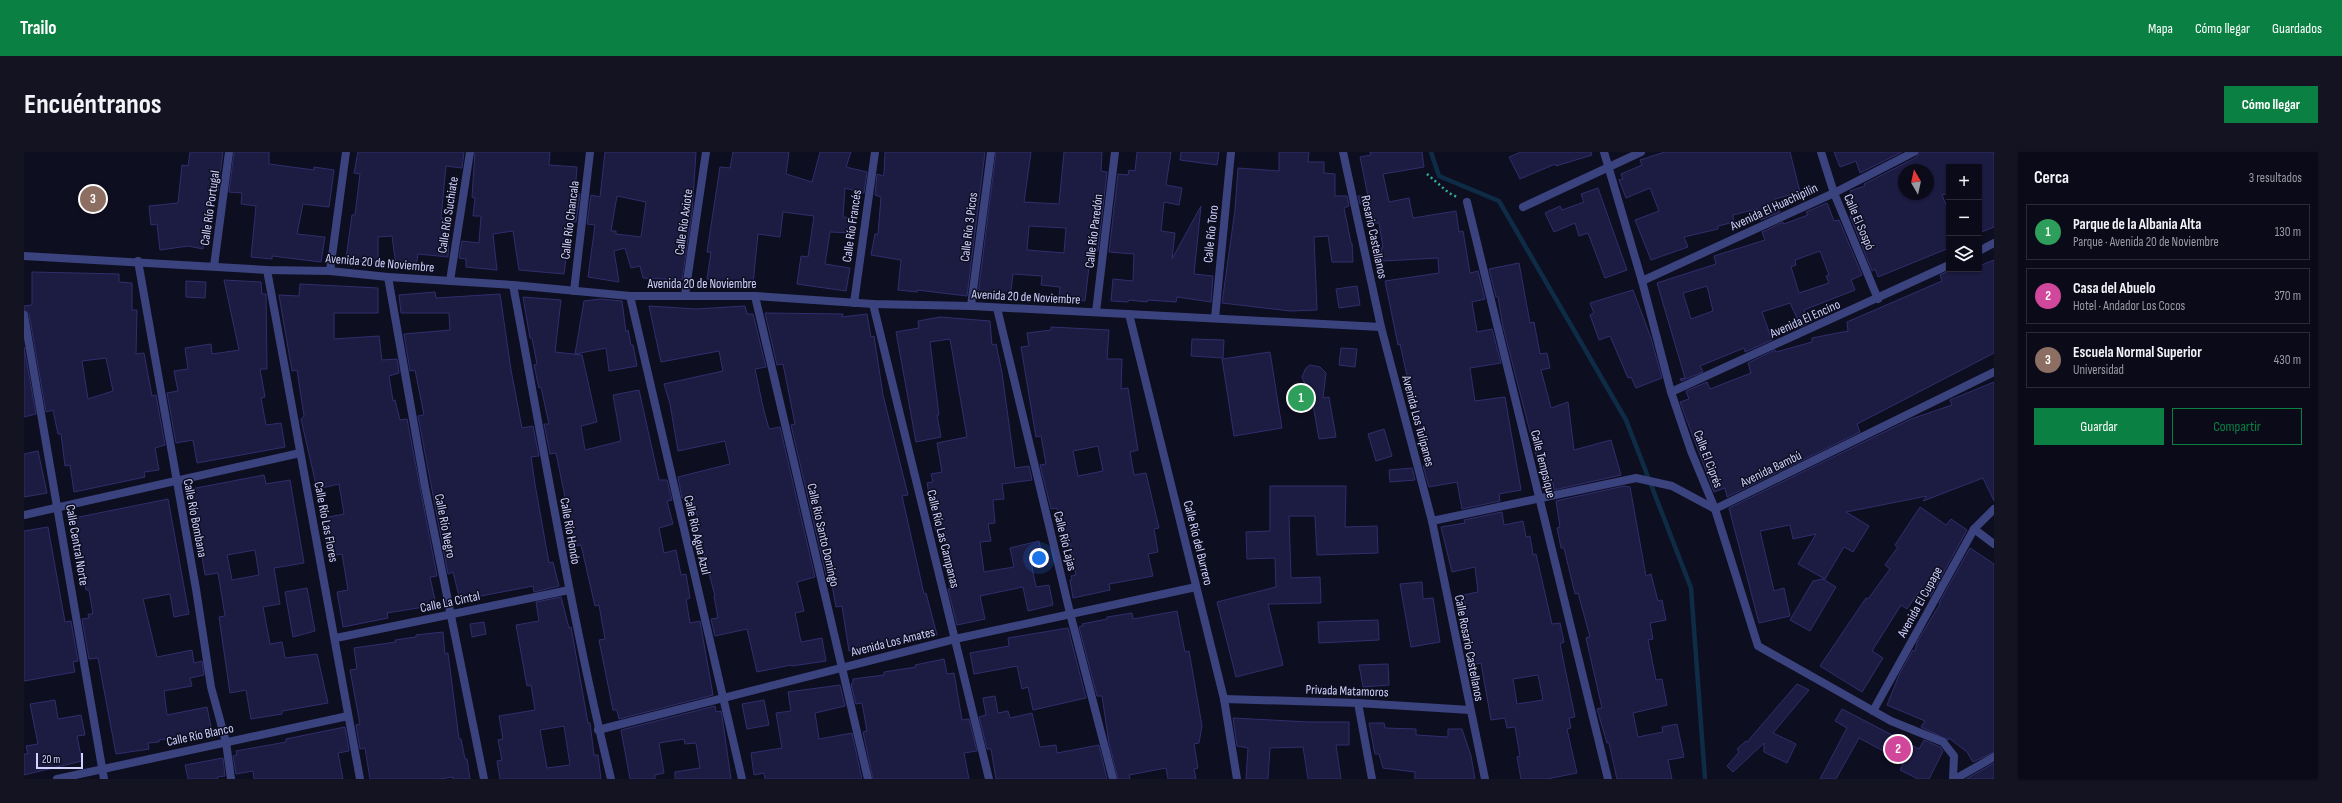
<!DOCTYPE html>
<html lang="es">
<meta charset="utf-8">
<style>
:root{--surface:#0a0a19;--page:#131322;--text:#f1f3f6;--muted:#999aa2;--line:#2a2b38;--accent:#0b8043}
body{margin:0;font-family:"Sofia Sans Condensed",sans-serif;background:var(--page);color:var(--text)}
.controls{position:absolute;right:12px;top:12px;display:grid;overflow:hidden;border-radius:0px;box-shadow:0 1px 3px #0004}
.controls button{width:36px;height:36px;display:grid;place-items:center;padding:0;border:0;border-bottom:1px solid var(--line);background:var(--surface);color:var(--text);font:20px sans-serif}
.compass{position:absolute;left:1874px;top:12px;width:36px;height:36px;border-radius:50%;background:var(--surface);box-shadow:0 1px 3px #0004;rotate:351deg}
.scale{position:absolute;left:12px;bottom:10px;width:47px;box-sizing:border-box;padding-left:4px;border:2px solid #d0d2fd;border-top:0;font-size:11px;line-height:14px;white-space:nowrap;color:#d0d2fd;-webkit-text-stroke:3px #0e0e21;paint-order:stroke}
.you{position:absolute;left:1015px;top:406px;width:14px;height:14px;margin:-10px;border:3px solid #fff;border-radius:50%;background:#1a73e8;box-shadow:0 0 0 6px #1a73e833}
.badge{display:grid;place-items:center;width:26px;height:26px;border-radius:50%;background:var(--accent);color:#fff;font-size:13px;font-weight:700}
.pin{position:absolute;translate:-50% -50%;border:2px solid #fff;box-shadow:0 1px 4px #0006}
.list{margin:0;padding:0;list-style:none}
h2{display:flex;justify-content:space-between;align-items:center;height:52px;margin:0;padding:0 16px;font-size:17px}
h2 small{font-size:13px;font-weight:400;color:var(--muted)}
.list li{display:grid;grid-template-columns:26px 1fr auto;gap:12px;align-items:center;box-sizing:border-box;height:56px;margin:0 8px 8px;padding:0 8px;border:1px solid var(--line);border-radius:0px}
.list b{display:block;font-size:15px;white-space:nowrap}
.list p{margin:0;font-size:13px;white-space:nowrap;color:var(--muted)}
.list em{font-size:13px;font-style:normal;color:var(--muted)}
.actions{display:flex;gap:8px;padding:12px 16px}
.actions a{flex:1;padding:9px 0;border:1px solid var(--accent);border-radius:0px;text-align:center;font-size:14px;color:var(--accent)}
.actions .main{background:var(--accent);color:#fff}
.icon{flex:none;width:22px;height:22px;fill:none;stroke:currentColor;stroke-width:2;stroke-linecap:round;stroke-linejoin:round}
.map{position:relative;flex:none;width:1970px;height:627px;overflow:hidden;border-radius:0px}
header{display:flex;align-items:center;gap:24px;box-sizing:border-box;height:56px;padding:0 20px;background:var(--accent);color:#fff}
header strong{font-size:19px}
nav{display:flex;gap:22px;margin-inline-start:auto;font-size:14px}
.intro{display:flex;align-items:center;justify-content:space-between;box-sizing:border-box;height:96px;padding:0 24px}
h1{margin:0;font-size:28px}
.button{padding:10px 18px;border-radius:0px;background:var(--accent);color:#fff;font-size:14px;font-weight:700}
main{display:flex;gap:24px;padding:0 24px}
aside{flex:1;background:var(--surface);border-radius:0px;box-shadow:0 1px 3px #0004}
.map>svg:first-child{display:block}
.lines{fill:none;stroke-linecap:round;stroke-linejoin:round}
.stream{stroke:#0e2c45;stroke-width:4.5}
.building{fill:#1c1b41;stroke:#302e6d;fill-rule:evenodd}
.path{stroke:#32af93;stroke-width:2.5;stroke-dasharray:2 3;stroke-linecap:butt}
.minor{stroke:#3b437f;stroke-width:8}
.tertiary{stroke:#3b437f;stroke-width:8}
.labels{text-anchor:middle;dominant-baseline:central;stroke-width:3;stroke-linejoin:round;paint-order:stroke}
.street-label{font-size:13px;fill:#d0d2fd;stroke:#0e0e21}
</style>
<header>
<strong>Trailo</strong>
<nav><a>Mapa</a><a>Cómo llegar</a><a>Guardados</a></nav>
</header>
<div class="intro"><h1>Encuéntranos</h1><a class="button">Cómo llegar</a></div>
<main>
<div class="map">
<svg width="1970" height="627" viewBox="0 0 1970 627">
<rect width="100%" height="100%" fill="#0e0e21"/>
<g class="lines">
<!-- stream -->
<polyline class="stream" points="1407,0 1415,24 1475,49 1602,268 1667,436 1681,627"/>
</g>
<!-- building -->
<g class="building">
<polygon points="166,0 199,0 194,39 185,39 179,97 164,94 136,98 133,72 127,73 125,54 154,51 158,13 164,14"/>
<polygon points="210,0 245,0 245,12 290,18 290,15 310,18 305,55 279,52 273,82 301,85 297,110 248,104 248,107 227,105 232,54 217,52 218,41 205,40"/>
<polygon points="334,0 440,0 438,16 422,14 417,66 426,67 424,105 394,102 392,116 372,114 368,84 354,85 354,112 322,107 328,63 331,63 336,22 330,21"/>
<polygon points="451,0 526,0 525,13 553,15 551,41 556,42 552,70 547,70 540,122 495,118 489,79 469,82 473,118 442,115 442,107 435,106 438,89 455,91 457,64 449,64 451,46 448,45"/>
<path d="M581,0H672L668,61L658,128L619,126L616,114L607,116L601,96L590,99L595,130L564,125L571,73L563,72L567,43L576,45ZM593,44L622,50L617,85L592,82V79H587Z"/>
<polygon points="709,0 765,0 762,22 788,30 796,0 827,0 822,15 843,20 840,41 821,36 819,65 831,66 830,81 806,80 801,112 826,116 822,139 773,132 777,104 784,105 790,64 759,60 756,85 734,82 729,132 683,127 687,100 683,100 696,15 706,16"/>
<polygon points="861,0 961,0 943,144 893,138 893,140 874,138 877,108 847,103 851,82 854,82 857,45 851,43 853,22 859,24 860,21"/>
<path d="M972,0H1007L1000,50L1035,52L1040,0H1078L1077,19L1083,20L1074,99L1067,98L1061,149L1035,146L1036,135L1017,133L1018,124L989,122L986,146L954,143ZM1005,74L1042,76L1040,101L1003,98Z"/>
<polygon points="1113,0 1147,0 1142,33 1158,36 1155,53 1140,50 1137,79 1151,81 1148,107 1177,54 1170,122 1189,124 1187,150 1153,145 1152,150 1123,148 1123,150 1105,148 1104,150 1087,149 1089,127 1109,129 1110,102 1085,100 1094,22 1104,23 1105,18 1111,19"/>
<polygon points="1157,0 1195,0 1193,13 1156,8"/>
<polygon points="1255,0 1285,0 1284,10 1300,10 1300,21 1311,22 1311,44 1323,44 1325,54 1320,56 1327,91 1328,91 1329,110 1308,110 1304,84 1290,85 1293,158 1266,159 1198,151 1211,58 1214,16 1255,19"/>
<polygon points="1346,0 1398,0 1400,15 1359,22 1365,50 1385,46 1389,66 1432,59 1435,80 1439,79 1446,121 1454,119 1461,147 1448,150 1453,180 1468,177 1477,211 1446,216 1451,249 1481,245 1497,338 1475,342 1476,349 1438,357 1433,330 1405,335 1399,314 1401,314 1393,259 1391,260 1376,192 1374,193 1361,129 1415,121 1414,106 1359,109 1357,96 1359,96 1355,71 1350,71 1346,50 1336,52 1334,44 1344,44 1336,5 1347,3"/>
<polygon points="1497,0 1567,0 1568,3 1532,14 1531,12 1496,27 1485,5"/>
<polygon points="1641,0 1766,0 1776,40 1751,47 1756,60 1737,68 1733,57 1709,63 1710,70 1694,74 1694,77 1660,85 1664,95 1627,108 1611,68 1635,59 1626,36 1602,46 1595,28 1599,27 1597,22 1618,13 1616,8"/>
<polygon points="1810,0 1878,0 1836,21 1832,9 1816,15"/>
<path d="M1895,0H1970V75L1955,81V15H1925V41L1918,43L1925,60V96L1854,125L1851,117L1848,119L1826,64L1834,61L1826,39L1841,34L1840,32L1893,5ZM1880,18H1904V42H1880Z"/>
<polygon points="1574,36 1603,118 1581,126 1564,81 1555,84 1551,71 1530,80 1521,61 1536,54 1538,58 1560,50 1557,42"/>
<path d="M1803,51L1810,69L1815,68L1838,123L1827,128L1831,138L1780,158L1784,171L1777,175L1766,151L1738,160L1748,188L1721,200L1720,196L1676,214L1679,220L1657,229L1656,227L1661,226L1633,131L1692,112L1690,104L1741,88L1738,80L1741,79L1759,70L1760,72L1784,63L1782,60ZM1796,99L1805,123L1802,124L1805,131L1775,141L1767,115L1772,113L1771,108ZM1683,134L1689,159L1667,167L1659,141Z"/>
<polygon points="1970,108 1970,201 1833,272 1836,280 1703,345 1701,336 1690,340 1656,250 1665,247 1662,239 1683,230 1686,237 1727,221 1724,211 1751,198 1752,200 1788,190 1788,186 1824,179 1823,170 1918,129 1916,123 1929,117 1955,117 1955,114"/>
<polygon points="1495,111 1506,171 1510,170 1516,202 1523,201 1526,216 1517,218 1527,256 1544,250 1550,298 1587,288 1597,323 1530,338 1529,331 1520,334 1479,175 1474,145 1472,145 1465,117"/>
<path d="M8,120L95,122V130L108,131V158H113L112,202L120,201L128,244L132,243L141,293L131,296L135,318L120,320L121,325L50,340L46,313L41,314L37,282H34L29,258L22,260L5,162L0,158V154L8,153ZM82,206L89,239L64,247L58,209Z"/>
<polygon points="200,128 237,130 238,142 242,142 243,217 236,217 241,245 237,246 242,273 257,271 261,295 173,311 169,288 152,291 143,241 154,239 150,219 164,217 161,196 187,192 188,202 215,198"/>
<polygon points="162,129 182,130 181,146 162,145"/>
<polygon points="276,132 354,136 354,161 310,161 310,187 355,184 358,208 373,207 375,221 365,224 369,249 371,248 376,268 383,267 413,424 406,425 412,453 363,461 364,466 319,475 313,440 324,438 318,402 305,404 299,366 320,362 315,332 293,337 277,267 280,264 273,218 268,219 255,143 275,144"/>
<polygon points="1333,134 1336,153 1315,156 1312,137"/>
<polygon points="1609,138 1627,186 1638,226 1612,236 1607,225 1604,226 1586,184 1575,188 1566,163 1570,161 1566,151"/>
<polygon points="411,140 412,146 476,142 487,218 498,276 509,274 515,304 507,305 511,332 525,411 529,410 535,434 510,440 509,434 436,448 429,420 424,422 394,264 400,263 391,218 386,219 380,182 426,178 425,161 377,161 375,143"/>
<polygon points="499,145 537,148 531,200 558,203 573,270 557,274 561,298 597,289 589,243 615,238 635,328 643,328 648,348 643,349 649,372 635,376 640,401 652,398 657,423 662,422 666,446 662,447 666,471 676,469 689,543 595,567 593,558 589,558 575,488 581,487 575,453 571,454 557,393 551,394 532,301 526,302 520,272 525,272 517,235 515,236 510,213 513,212 508,186 506,186"/>
<polygon points="576,147 598,149 602,180 604,178 607,193 609,193 613,214 585,219 582,196 551,202 560,149"/>
<polygon points="625,154 672,157 721,154 723,162 729,162 742,215 731,217 739,255 745,277 756,275 791,425 773,430 780,459 771,461 777,490 798,486 802,509 768,514 767,513 733,520 723,477 691,484 687,467 694,466 690,444 691,444 671,368 674,367 668,343 658,346 654,325 706,312 701,289 654,299 646,252 640,232 699,219 695,199 637,210"/>
<polygon points="741,161 819,162 818,165 843,162 847,185 850,184 859,243 884,343 878,344 900,442 902,441 913,483 857,491 857,494 825,499 818,454 812,455 806,422 802,423 767,273 771,272 759,212 753,213"/>
<polygon points="916,165 966,169 968,193 972,192 978,221 991,316 1005,314 1008,328 978,332 980,347 969,348 971,371 964,372 967,389 956,390 960,420 990,415 986,396 1015,389 1019,407 1007,410 1012,435 1025,433 1029,453 1004,459 999,435 956,444 961,467 933,473 924,437 926,437 921,406 925,405 921,378 912,380 903,331 909,330 907,322 918,320 913,291 943,285 926,187 906,190 915,263 913,263 917,285 892,290 872,180 895,176 894,169"/>
<path d="M1027,175L1085,178L1083,207H1098L1097,237L1104,236L1114,298L1106,300L1110,323L1122,321L1135,376L1130,377L1134,400L1124,402L1129,424L1085,432L1086,438L1049,446L1046,428H1048L1047,424L1052,423L1045,388L1039,389L1033,356L1027,357L1016,313L1022,312L1017,284L1012,285L997,195L1005,194L1003,181L1027,178ZM1074,294L1079,319L1054,324L1049,299Z"/>
<polygon points="1168,187 1200,188 1199,206 1167,204"/>
<polygon points="0,195 12,262 0,265"/>
<polygon points="1317,196 1333,197 1331,215 1315,213"/>
<polygon points="1246,200 1258,276 1210,284 1198,207"/>
<polygon points="1286,213 1296,215 1302,221 1299,246 1305,245 1312,285 1295,287 1286,236 1280,230 1278,225 1282,216"/>
<polygon points="1970,230 1970,349 1959,326 1899,349 1903,344 1822,360 1845,374 1829,400 1820,395 1801,427 1774,412 1792,382 1769,387 1766,373 1736,379 1750,439 1760,436 1766,464 1735,471 1705,356 1887,267 1928,253 1926,248"/>
<polygon points="1360,277 1368,304 1352,309 1344,282"/>
<polygon points="14,299 23,341 0,345 0,302"/>
<polygon points="1388,316 1391,328 1366,330 1365,318"/>
<path d="M240,323L242,332L266,328L280,411L250,416L256,452L239,455L246,492L258,490L261,506L293,502L304,551L258,559V562L227,567L222,538L206,541L195,465L201,464L194,421L181,423L167,337ZM231,398L235,423L208,428L203,403Z"/>
<polygon points="1246,334 1322,334 1321,375 1353,374 1354,401 1293,403 1291,364 1265,364 1267,426 1296,425 1297,451 1244,452 1259,513 1212,525 1193,450 1252,435 1251,406 1223,407 1222,380 1246,379"/>
<polygon points="1600,334 1606,335 1622,424 1627,422 1634,449 1638,448 1642,468 1626,471 1629,487 1624,488 1632,528 1638,527 1643,553 1609,561 1614,585 1639,580 1638,575 1653,572 1660,605 1644,608 1648,627 1593,627 1585,591 1583,591 1573,557 1578,556 1562,486 1566,485 1554,441 1551,442 1540,396 1537,396 1533,376 1536,375 1532,349"/>
<polygon points="144,347 165,462 150,465 146,442 119,447 133,505 168,498 170,511 178,509 180,523 166,526 168,534 140,539 143,563 183,555 188,580 135,588 135,590 124,591 125,597 92,602 74,506 65,507 58,467 65,466 64,462 69,462 65,438 62,438 50,366"/>
<polygon points="1896,355 1922,373 1927,367 1943,378 1906,445 1896,438 1883,457 1877,453 1848,499 1859,506 1838,540 1796,514 1842,446 1844,447 1866,417 1861,413 1874,395 1871,393"/>
<path d="M1478,360L1480,373L1499,369L1502,385L1506,384L1509,403L1512,402L1528,472L1536,471L1540,490L1536,492L1551,565L1545,566L1547,576L1543,577L1553,621L1523,627H1497L1493,605L1496,604L1491,575L1483,576L1481,566L1467,568L1457,511L1448,513L1443,484H1441L1435,460L1443,459L1439,443L1454,440L1451,415L1428,420L1417,375L1441,371L1440,368ZM1514,523L1519,548L1493,552L1489,527Z"/>
<polygon points="24,375 41,470 47,469 54,509 49,510 51,520 0,529 0,379"/>
<polygon points="1946,396 1970,412 1970,600 1949,610 1943,600 1925,586 1924,588 1897,575 1901,569 1863,553 1876,521 1889,498 1891,499 1893,490 1916,452 1915,451"/>
<polygon points="1799,427 1812,435 1786,479 1766,468 1789,429"/>
<polygon points="1398,430 1399,447 1409,446 1416,490 1387,495 1376,432"/>
<polygon points="283,436 291,479 269,485 261,440"/>
<path d="M537,445L545,476L547,475L564,571H566L570,603H574L577,627H476L473,609L478,608L474,588L479,587L475,564L511,558L507,533L503,534L492,473L515,469L512,450ZM540,574L546,613L523,616L516,578Z"/>
<polygon points="1153,459 1161,500 1165,499 1178,574 1175,591 1170,592 1174,616 1170,617 1172,627 1144,627 1142,616 1105,623 1106,627 1094,627 1085,591 1078,544 1073,544 1055,475 1059,474 1058,472 1083,467 1083,465 1108,461 1109,467"/>
<polygon points="1354,468 1355,488 1295,491 1294,470"/>
<polygon points="460,470 462,482 448,485 446,472"/>
<polygon points="1044,476 1062,546 1009,558 1004,535 998,537 993,514 950,522 946,501 985,494 984,486"/>
<polygon points="419,480 421,502 424,501 435,587 437,587 441,607 443,607 446,627 429,627 429,625 415,627 346,627 341,596 336,597 332,573 336,572 326,518 333,517 330,496 372,490 371,488 392,485 392,483"/>
<polygon points="920,507 923,522 930,521 938,568 945,567 953,599 940,601 945,627 849,627 839,580 843,579 838,551 832,552 827,532 829,531 829,527 860,523 860,520 892,515 891,513"/>
<polygon points="1364,512 1365,533 1339,535 1335,513"/>
<polygon points="1773,532 1785,538 1749,581 1772,592 1763,611 1740,600 1740,591 1709,620 1703,614 1715,600 1713,597 1722,589 1723,590"/>
<polygon points="816,533 821,554 791,561 795,587 828,581 838,627 741,627 740,621 730,623 727,601 758,596 752,561 767,559 764,540"/>
<polygon points="971,544 974,561 984,559 986,566 1008,561 1016,595 1032,593 1033,601 1075,593 1083,627 972,627 967,597 963,597 955,565 962,563 959,546"/>
<polygon points="31,548 34,567 57,563 61,583 53,584 58,609 0,623 0,602 4,602 2,594 14,592 6,552"/>
<polygon points="740,548 745,573 723,577 718,552"/>
<polygon points="691,554 692,560 697,559 698,564 707,627 651,627 651,620 676,616 672,591 661,592 660,587 635,591 640,621 631,623 631,627 606,627 597,578"/>
<polygon points="1818,557 1895,597 1900,588 1916,595 1919,599 1905,627 1894,627 1876,618 1880,610 1835,586 1812,627 1796,627 1823,576 1811,569"/>
<polygon points="1209,566 1285,570 1325,570 1325,593 1312,593 1317,627 1284,627 1279,595 1246,596 1244,627 1222,627 1224,596 1213,594"/>
<polygon points="1345,571 1360,571 1361,576 1392,577 1392,583 1424,585 1424,577 1438,577 1447,604 1451,627 1391,627 1391,620 1359,616 1355,602 1351,602"/>
<polygon points="321,575 325,599 314,601 319,627 230,627 229,619 212,622 209,604 213,603 212,599 262,590 262,587"/>
<polygon points="199,606 201,624 193,625 194,627 164,627 161,613"/>
<polygon points="1970,611 1970,627 1942,627"/>
</g>
<g class="lines">
<!-- path -->
<polyline class="path" points="1403,22 1425,41 1433,45"/>
<!-- minor -->
<g class="minor">
<polyline points="1580,0 1618,129 1647,240 1667,299 1691,357 1734,494 1867,569 1919,590 1930,604 1929,627"/>
<polyline points="1797,0 1810,41 1854,147"/>
<polyline points="1443,50 1584,627"/>
<polyline points="1499,55 1617,0"/>
<polyline points="1955,99 1970,91"/>
<polyline points="114,109 172,437 187,535 202,590 207,627"/>
<polyline points="190,114 205,0"/>
<polyline points="243,118 336,627"/>
<polyline points="306,119 322,0"/>
<polyline points="364,125 401,335 460,627"/>
<polyline points="426,129 446,0"/>
<polyline points="1618,129 1810,41 1890,0"/>
<path d="M489,133C520,298 547,464 587,627"/>
<polyline points="550,139 566,0"/>
<polyline points="661,143 682,0"/>
<polyline points="606,144 718,627"/>
<polyline points="731,144 844,627"/>
<polyline points="830,151 851,0"/>
<polyline points="849,152 965,627"/>
<polyline points="947,154 967,0"/>
<polyline points="973,156 1046,461 1089,627"/>
<polyline points="1072,160 1091,0"/>
<polyline points="1105,162 1200,547 1213,627"/>
<polyline points="1191,166 1207,0"/>
<polyline points="1357,175 1408,369 1461,627"/>
<polyline points="1647,240 1925,113"/>
<polyline points="0,363 276,301"/>
<polyline points="1408,369 1612,326 1648,334 1691,357 1970,220"/>
<polyline points="1950,377 1970,392"/>
<polyline points="312,486 545,438"/>
<polyline points="1200,547 1334,551 1446,558"/>
<polyline points="1334,551 1348,627"/>
<polyline points="1849,559 1950,377 1970,357"/>
<polyline points="574,578 931,487 1172,435"/>
<polyline points="33,627 324,564"/>
<polyline points="1931,627 1970,605"/>
</g>
<!-- tertiary -->
<g class="tertiary">
<polyline points="0,104 243,118 306,119 364,125 489,133 606,144 731,144 849,152 947,154 1357,175 1319,0"/>
<polyline points="0,163 80,627"/>
</g>
</g>
<g class="labels">
<!-- street labels -->
<g class="street-label">
<text transform="translate(1750 55) rotate(-25)">Avenida El Huachipilin</text>
<text transform="translate(186 56) rotate(-82)">Calle Río Portugal</text>
<text transform="translate(424 63) rotate(-81)">Calle Río Suchiate</text>
<text transform="translate(546 68) rotate(-83)">Calle Río Chancala</text>
<text transform="translate(660 70) rotate(-82)">Calle Río Axiote</text>
<text transform="translate(1835 70) rotate(67)">Calle El Sospó</text>
<text transform="translate(828 74) rotate(-82)">Calle Río Francés</text>
<text transform="translate(945 75) rotate(-83)">Calle Río 3 Picos</text>
<text transform="translate(1070 79) rotate(-83)">Calle Río Paredón</text>
<text transform="translate(1187 82) rotate(-84)">Calle Río Toro</text>
<text transform="translate(1350 85) rotate(78)">Rosario Castellanos</text>
<text transform="translate(356 111) rotate(5)">Avenida 20 de Noviembre</text>
<text x="678" y="132">Avenida 20 de Noviembre</text>
<text transform="translate(1002 145) rotate(3)">Avenida 20 de Noviembre</text>
<text transform="translate(1781 167) rotate(-24)">Avenida El Encino</text>
<text transform="translate(1394 269) rotate(75)">Avenida Los Tulipanes</text>
<text transform="translate(1684 307) rotate(69)">Calle El Ciprés</text>
<text transform="translate(1519 312) rotate(76)">Calle Tempsique</text>
<text transform="translate(1747 317) rotate(-26)">Avenida Bambú</text>
<text transform="translate(171 366) rotate(79)">Calle Río Bombana</text>
<text transform="translate(302 370) rotate(79)">Calle Río Las Flores</text>
<text transform="translate(421 374) rotate(79)">Calle Río Negro</text>
<text transform="translate(546 379) rotate(80)">Calle Río Hondo</text>
<text transform="translate(673 383) rotate(77)">Calle Río Agua Azul</text>
<text transform="translate(799 383) rotate(77)">Calle Río Santo Domingo</text>
<text transform="translate(919 387) rotate(76)">Calle Río Las Campanas</text>
<text transform="translate(1041 389) rotate(76)">Calle Río Lajas</text>
<text transform="translate(1174 391) rotate(76)">Calle Río del Burrero</text>
<text transform="translate(53 393) rotate(80)">Calle Central Norte</text>
<text transform="translate(426 450) rotate(-12)">Calle La Cintal</text>
<text transform="translate(1896 450) rotate(-61)">Avenida El Cupape</text>
<text transform="translate(869 490) rotate(-14)">Avenida Los Amates</text>
<text transform="translate(1445 496) rotate(79)">Calle Rosario Castellanos</text>
<text transform="translate(1323 539) rotate(2)">Privada Matamoros</text>
<text transform="translate(176 583) rotate(-12)">Calle Río Blanco</text>
</g>
</g>
</svg>
<div class="controls">
<button>+</button>
<button>−</button>
<button><svg class="icon" aria-label="layers" viewBox="0 0 24 24"><path d="M12 4l9 5-9 5-9-5zM3 14l9 5 9-5"/></svg></button>
</div>
<svg class="compass" viewBox="-18 -18 36 36"><path d="M0-13l5 13h-10z" fill="#e53935"/><path d="M0 13l5-13h-10z" fill="#999aa2"/></svg>
<div class="scale">20 m</div>
<div class="you"></div>
<div class="pin badge" style="left:1277px;top:246px;background:#2e9e5b">1</div>
<div class="pin badge" style="left:1874px;top:597px;background:#d1479c">2</div>
<div class="pin badge" style="left:69px;top:47px;background:#8d6e63">3</div>
</div>
<aside>
<h2>Cerca<small>3 resultados</small></h2>
<ul class="list">
<li><span class="badge" style="background:#2e9e5b">1</span><div><b>Parque de la Albania Alta</b><p>Parque · Avenida 20 de Noviembre</p></div><em>130 m</em></li>
<li><span class="badge" style="background:#d1479c">2</span><div><b>Casa del Abuelo</b><p>Hotel · Andador Los Cocos</p></div><em>370 m</em></li>
<li><span class="badge" style="background:#8d6e63">3</span><div><b>Escuela Normal Superior</b><p>Universidad</p></div><em>430 m</em></li>
</ul>
<div class="actions"><a class="main">Guardar</a><a>Compartir</a></div>
</aside>
</main>
